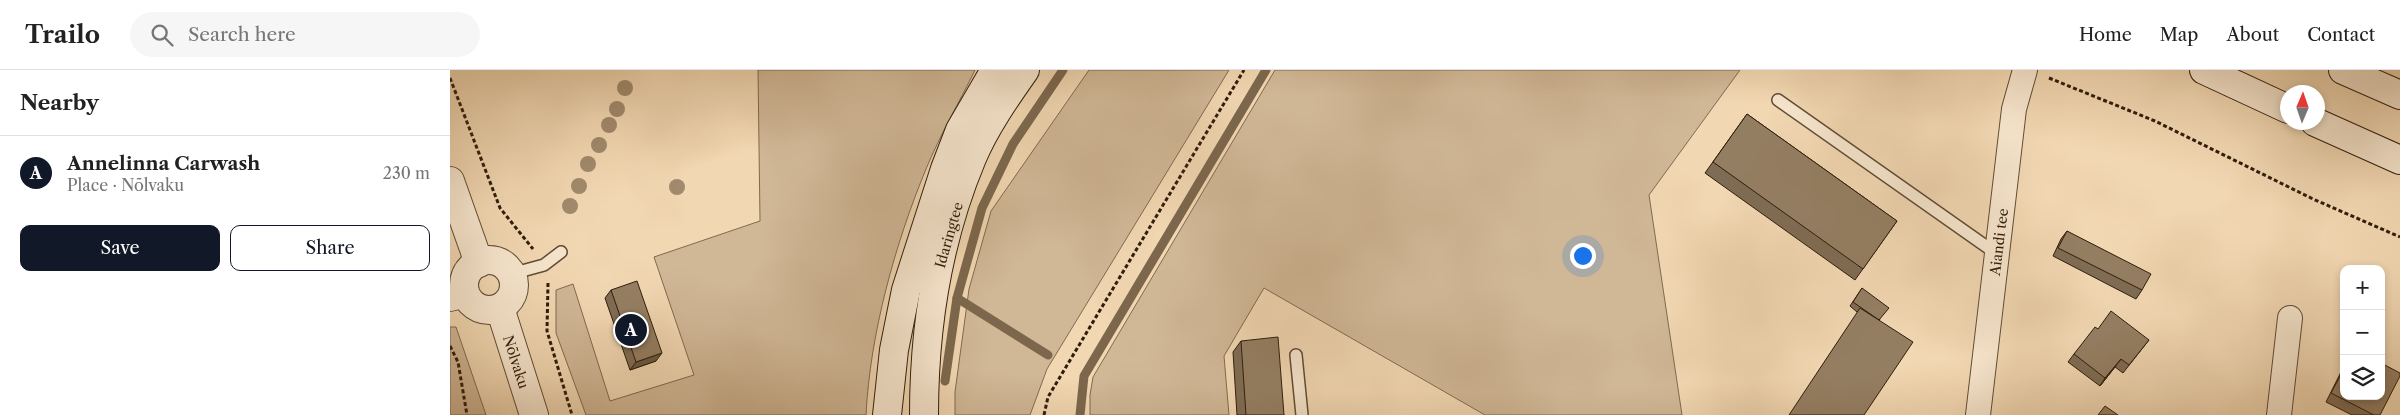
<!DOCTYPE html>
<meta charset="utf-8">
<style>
:root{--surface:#fff;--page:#f6f6f6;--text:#222;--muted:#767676;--line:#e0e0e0;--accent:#111827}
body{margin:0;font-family:"Libre Caslon Text",serif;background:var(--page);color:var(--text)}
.controls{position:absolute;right:15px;bottom:15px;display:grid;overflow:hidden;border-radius:10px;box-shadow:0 2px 8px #0003}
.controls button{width:45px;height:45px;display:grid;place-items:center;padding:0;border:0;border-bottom:1px solid var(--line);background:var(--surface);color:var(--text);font:25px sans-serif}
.compass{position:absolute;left:1830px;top:15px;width:45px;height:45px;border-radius:50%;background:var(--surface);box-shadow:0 2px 8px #0003;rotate:2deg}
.you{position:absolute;left:1132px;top:185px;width:18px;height:18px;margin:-12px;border:4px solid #fff;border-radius:50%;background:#1a73e8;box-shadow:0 0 0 8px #1a73e833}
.badge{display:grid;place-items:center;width:32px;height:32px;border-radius:50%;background:var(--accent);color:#fff;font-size:16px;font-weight:700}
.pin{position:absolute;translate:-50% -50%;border:2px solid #fff;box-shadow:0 1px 5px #0006}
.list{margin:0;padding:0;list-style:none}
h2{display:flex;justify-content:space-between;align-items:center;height:65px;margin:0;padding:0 20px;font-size:21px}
h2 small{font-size:16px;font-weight:400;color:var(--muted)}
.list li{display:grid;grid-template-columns:32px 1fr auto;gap:15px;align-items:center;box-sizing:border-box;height:75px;padding:0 20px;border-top:1px solid var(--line)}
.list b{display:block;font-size:19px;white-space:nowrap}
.list p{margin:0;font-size:16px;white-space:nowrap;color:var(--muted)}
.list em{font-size:16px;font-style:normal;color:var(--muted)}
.actions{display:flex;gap:10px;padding:15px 20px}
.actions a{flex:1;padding:11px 0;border:1px solid var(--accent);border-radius:10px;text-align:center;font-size:18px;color:var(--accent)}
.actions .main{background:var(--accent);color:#fff}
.icon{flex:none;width:28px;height:28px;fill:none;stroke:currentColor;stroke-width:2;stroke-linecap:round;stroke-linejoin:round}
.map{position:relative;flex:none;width:1950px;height:345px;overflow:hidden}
header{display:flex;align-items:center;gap:30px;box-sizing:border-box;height:70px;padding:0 25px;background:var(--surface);border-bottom:1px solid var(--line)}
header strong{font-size:24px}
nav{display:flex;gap:28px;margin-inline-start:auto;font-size:18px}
.search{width:350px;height:45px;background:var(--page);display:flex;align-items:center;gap:12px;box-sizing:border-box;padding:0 18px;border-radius:28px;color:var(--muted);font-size:19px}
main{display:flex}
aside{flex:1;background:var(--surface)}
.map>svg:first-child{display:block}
.green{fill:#d0b796;stroke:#806a50}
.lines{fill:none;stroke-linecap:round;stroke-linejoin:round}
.stream{stroke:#7c674d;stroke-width:9}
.service-casing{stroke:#604c35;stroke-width:14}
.minor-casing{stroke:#604c35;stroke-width:26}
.tertiary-casing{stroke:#604c35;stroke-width:30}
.secondary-casing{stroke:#2f1d0b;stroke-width:30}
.path{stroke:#2f1d0b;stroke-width:3;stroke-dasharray:4 2.5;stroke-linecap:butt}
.service{stroke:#f6e5cd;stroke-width:11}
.minor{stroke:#f6e5cd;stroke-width:24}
.tertiary{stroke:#f6e5cd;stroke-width:28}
.secondary{stroke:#f6e5cd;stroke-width:28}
.tree{fill:#a18a6d}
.wall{fill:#7f6c54;stroke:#2f1d0b}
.shaded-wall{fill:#685845;stroke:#2f1d0b}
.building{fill:#947e62;stroke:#2f1d0b}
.labels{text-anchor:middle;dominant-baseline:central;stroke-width:4;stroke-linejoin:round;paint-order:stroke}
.street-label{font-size:14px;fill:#2f1d0b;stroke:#f6e5cd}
</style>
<header>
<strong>Trailo</strong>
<div class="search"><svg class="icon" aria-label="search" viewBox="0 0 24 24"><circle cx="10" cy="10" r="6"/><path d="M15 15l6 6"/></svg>Search here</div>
<nav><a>Home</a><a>Map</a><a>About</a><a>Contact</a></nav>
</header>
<main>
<aside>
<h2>Nearby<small></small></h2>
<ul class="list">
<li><span class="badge">A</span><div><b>Annelinna Carwash</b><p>Place · Nõlvaku</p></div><em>230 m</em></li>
</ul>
<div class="actions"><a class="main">Save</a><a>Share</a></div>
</aside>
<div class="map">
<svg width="1950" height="345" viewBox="0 0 1950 345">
<rect width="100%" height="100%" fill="#f1d7b2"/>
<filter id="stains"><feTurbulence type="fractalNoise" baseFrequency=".004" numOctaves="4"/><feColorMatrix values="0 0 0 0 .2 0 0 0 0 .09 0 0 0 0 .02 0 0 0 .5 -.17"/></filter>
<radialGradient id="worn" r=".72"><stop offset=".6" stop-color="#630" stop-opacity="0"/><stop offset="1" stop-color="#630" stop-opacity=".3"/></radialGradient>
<!-- green -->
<g class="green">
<path d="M308,0H525C509,33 490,65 476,99C445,174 420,264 416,345H136L106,263V220L123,214L160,331L244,305L204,187L310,151Z"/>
<polygon points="639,0 779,0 597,299 580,345 505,345 505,322 519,219 541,141"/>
<polygon points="825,0 1290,0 1199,125 1232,345 1035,345 814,218 774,286 779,345 640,345 640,325 643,307"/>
<polygon points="0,257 6,257 36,345 0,345"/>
</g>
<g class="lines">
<!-- stream -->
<g class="stream">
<polyline points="598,285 507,228 532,138 563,74 613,0"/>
<polyline points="495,311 507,228"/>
<polyline points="630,345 634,306 816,0"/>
</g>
<!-- service casing -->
<g class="service-casing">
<g id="service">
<polyline points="1328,30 1547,184"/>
<polyline points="61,204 94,195 111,182"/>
<polyline points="846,285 852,345"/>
</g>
</g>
<!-- minor casing -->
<g class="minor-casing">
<g id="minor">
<polyline points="0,229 16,225"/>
<polyline points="1528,345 1564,39 1575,0"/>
<polyline points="1829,345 1840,248"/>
</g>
</g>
<!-- tertiary casing -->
<g class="tertiary-casing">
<g id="tertiary">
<polyline points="0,111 29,193"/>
<circle cx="39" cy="215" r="25"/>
<polyline points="50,238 84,345"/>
</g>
</g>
<!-- secondary casing -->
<g class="secondary-casing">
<g id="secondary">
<polyline points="1754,0 1838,39"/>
<polyline points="1893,0 1950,25"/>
<polyline points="1865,52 1950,90"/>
<polyline points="437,345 444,280 456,220 495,99 510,60 545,0"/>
<path d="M474,345C474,258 488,169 522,88C535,57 556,27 575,0"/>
</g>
</g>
<!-- path -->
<g class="path">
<polyline points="0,8 50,138 83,179"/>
<polyline points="1599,8 1705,51 1863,129 1950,167"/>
<polyline points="98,213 97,261 122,345"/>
<polyline points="0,276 8,292 17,345"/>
<polyline points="594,345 598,327 794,0"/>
</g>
<!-- service -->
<use href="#service" class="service"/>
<!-- minor -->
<use href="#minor" class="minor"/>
<!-- tertiary -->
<use href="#tertiary" class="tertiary"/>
<!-- secondary -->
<use href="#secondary" class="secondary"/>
</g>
<!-- trees -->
<g class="tree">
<circle cx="175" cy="18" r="8"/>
<circle cx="167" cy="39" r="8"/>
<circle cx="159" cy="55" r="8"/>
<circle cx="149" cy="75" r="8"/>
<circle cx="138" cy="94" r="8"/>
<circle cx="129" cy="116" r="8"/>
<circle cx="227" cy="117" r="8"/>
<circle cx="120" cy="136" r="8"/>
</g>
<!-- wall -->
<g class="wall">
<polygon points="1297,44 1447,151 1405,210 1255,103"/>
<polygon points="1617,161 1692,220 1686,229 1603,186 1611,169"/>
<polygon points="1412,218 1430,250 1407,242 1400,236"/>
<polygon points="161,220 206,291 180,300 155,228"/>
<polygon points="1648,259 1699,270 1673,303 1665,297 1650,316 1618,292 1624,284"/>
<polygon points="791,271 834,345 787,345 783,282"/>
<polygon points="1894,296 1894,326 1930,345 1902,345 1876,332"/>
</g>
<!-- shaded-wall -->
<g class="shaded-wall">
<polygon points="212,283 206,291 180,300 186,292"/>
<polygon points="1671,289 1665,297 1650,316 1655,308"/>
</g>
<!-- building -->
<g class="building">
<polygon points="1297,44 1447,151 1413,199 1263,92"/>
<polygon points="1617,161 1701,204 1692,220 1608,178"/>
<polygon points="187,211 212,283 186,292 161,220"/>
<polygon points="1412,218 1439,238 1429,250 1403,232"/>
<polygon points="1410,238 1463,272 1414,345 1339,345"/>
<polygon points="1661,241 1699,270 1679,295 1671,289 1655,308 1624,284 1645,257 1648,259"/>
<polygon points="828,267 834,345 796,345 791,271"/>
<polygon points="1931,293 1950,303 1950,306 1930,345 1924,345 1881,323 1894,299 1894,326 1931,326"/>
<polygon points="1655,336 1668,345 1648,345"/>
</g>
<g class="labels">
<!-- street labels -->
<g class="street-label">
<text transform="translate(499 165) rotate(-74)">Idaringtee</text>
<text transform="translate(1549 172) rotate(-83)">Aiandi tee</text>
<text transform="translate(66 292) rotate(72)">Nõlvaku</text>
</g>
</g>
<rect width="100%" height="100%" filter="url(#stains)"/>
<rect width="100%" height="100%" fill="url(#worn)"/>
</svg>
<div class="controls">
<button>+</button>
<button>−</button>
<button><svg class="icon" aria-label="layers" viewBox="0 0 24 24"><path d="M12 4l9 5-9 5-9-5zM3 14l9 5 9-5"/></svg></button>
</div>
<svg class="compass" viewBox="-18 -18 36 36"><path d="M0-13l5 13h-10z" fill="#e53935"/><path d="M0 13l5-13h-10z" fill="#767676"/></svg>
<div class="you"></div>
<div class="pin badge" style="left:181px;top:260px">A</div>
</div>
</main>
